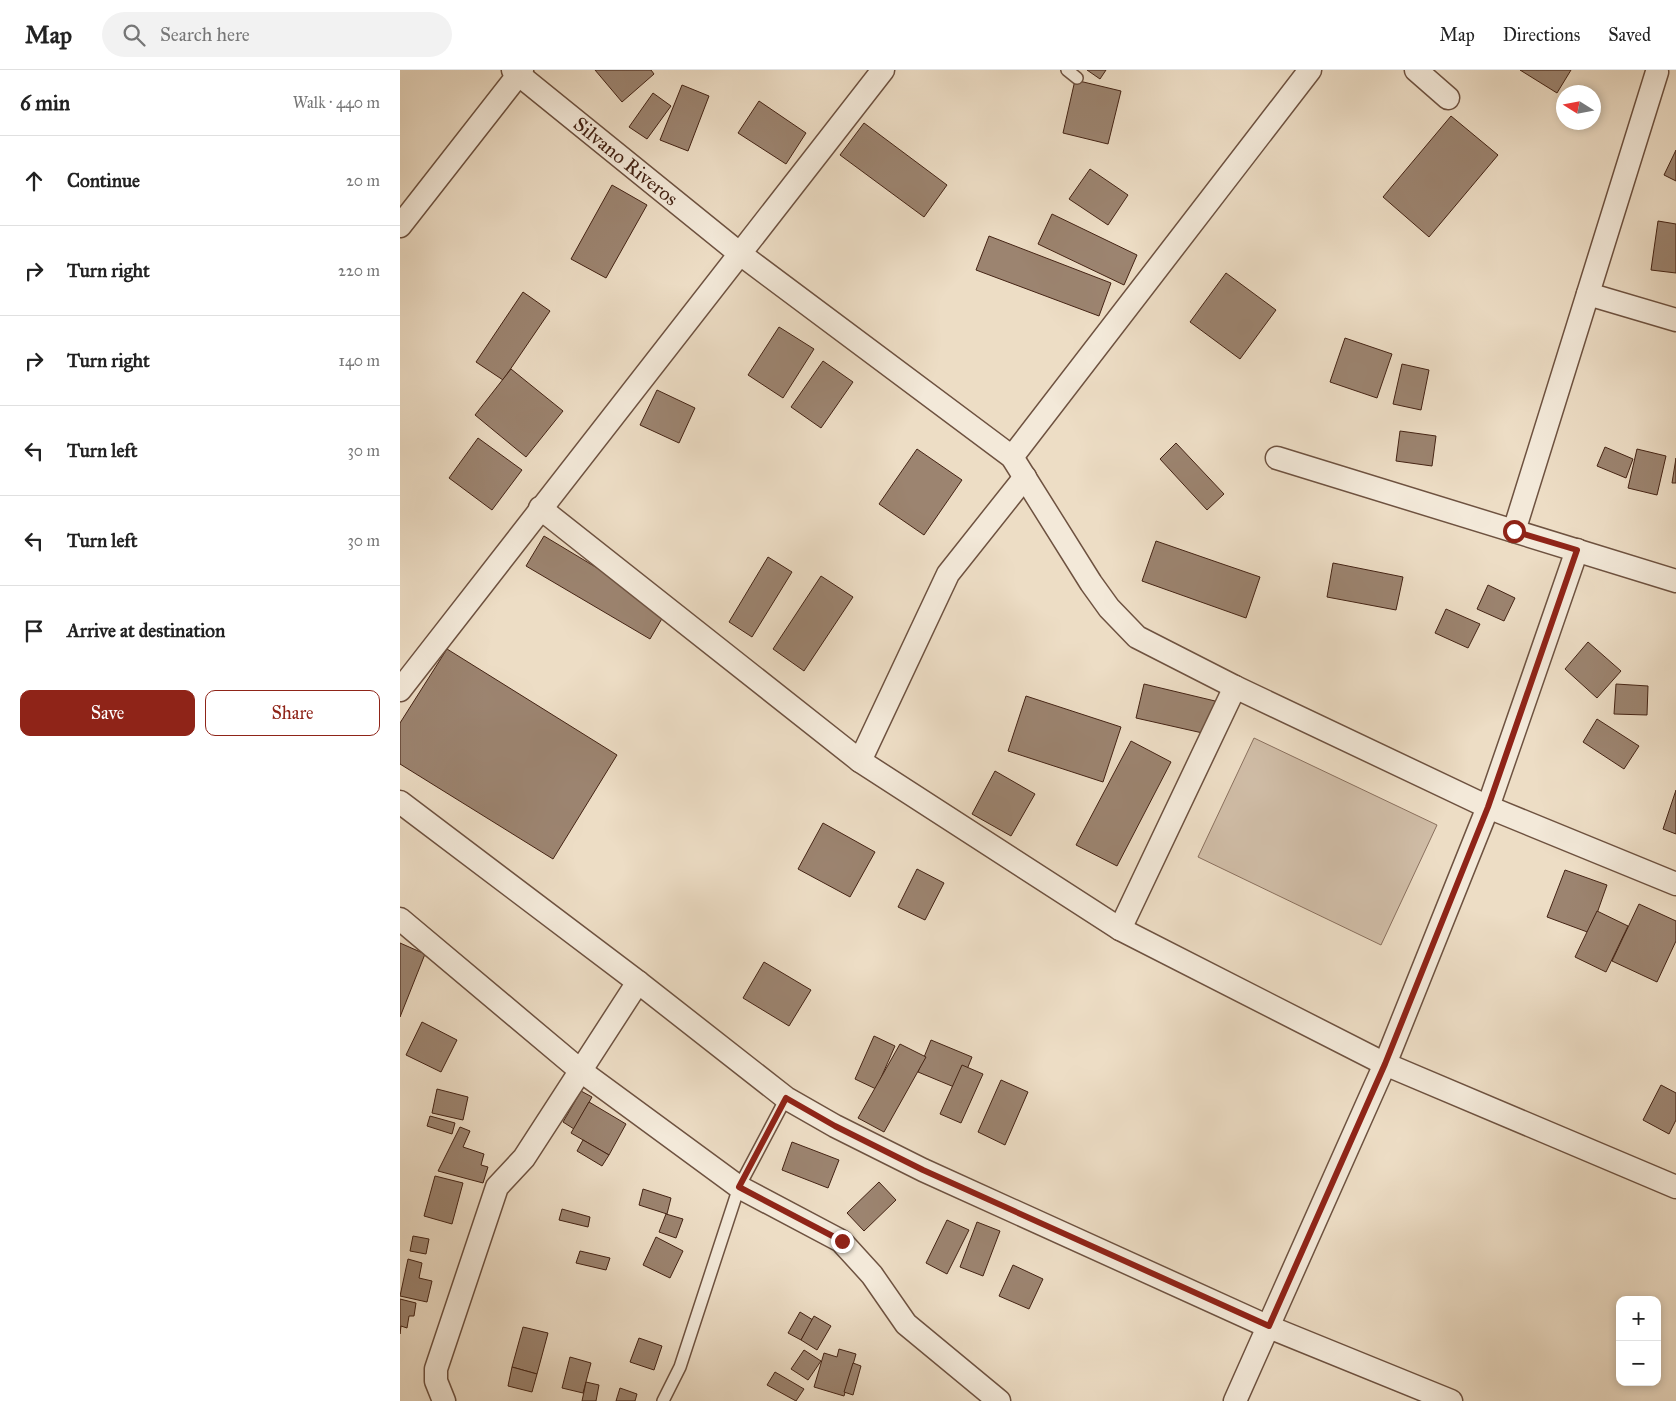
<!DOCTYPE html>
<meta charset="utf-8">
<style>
:root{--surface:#fff;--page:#f2f2f2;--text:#222;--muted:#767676;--line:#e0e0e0;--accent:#8f2418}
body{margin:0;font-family:"IM FELL Great Primer",serif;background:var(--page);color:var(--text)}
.controls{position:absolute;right:15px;bottom:15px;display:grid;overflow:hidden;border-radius:10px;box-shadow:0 2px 8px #0003}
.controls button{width:45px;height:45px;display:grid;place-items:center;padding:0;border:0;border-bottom:1px solid var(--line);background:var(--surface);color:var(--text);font:25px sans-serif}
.compass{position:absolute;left:1156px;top:15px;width:45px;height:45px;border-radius:50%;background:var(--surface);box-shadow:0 2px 8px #0003;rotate:281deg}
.stop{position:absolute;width:15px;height:15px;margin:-11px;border:4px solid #8f2418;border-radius:50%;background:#fff}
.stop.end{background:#8f2418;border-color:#fff;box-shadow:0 1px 5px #0008}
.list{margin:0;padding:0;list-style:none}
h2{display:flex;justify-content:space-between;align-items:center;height:65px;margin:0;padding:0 20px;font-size:21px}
h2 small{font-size:16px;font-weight:400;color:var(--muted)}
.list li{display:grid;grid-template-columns:32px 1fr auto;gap:15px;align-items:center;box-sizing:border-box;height:90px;padding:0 20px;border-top:1px solid var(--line)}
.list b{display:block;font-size:19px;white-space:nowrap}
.list em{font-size:16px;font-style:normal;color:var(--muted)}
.actions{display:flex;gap:10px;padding:15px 20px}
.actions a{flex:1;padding:11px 0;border:1px solid var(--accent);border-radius:10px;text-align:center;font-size:18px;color:var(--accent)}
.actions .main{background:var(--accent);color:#fff}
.icon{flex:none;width:28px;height:28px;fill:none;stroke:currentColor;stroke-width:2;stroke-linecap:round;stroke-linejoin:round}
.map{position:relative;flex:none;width:1276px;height:1331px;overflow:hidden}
header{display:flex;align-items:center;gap:30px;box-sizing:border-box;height:70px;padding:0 25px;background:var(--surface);border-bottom:1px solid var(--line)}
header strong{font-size:24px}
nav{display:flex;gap:28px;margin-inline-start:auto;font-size:18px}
.search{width:350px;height:45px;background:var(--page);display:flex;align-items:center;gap:12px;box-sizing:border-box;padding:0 18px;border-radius:28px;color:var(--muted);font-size:19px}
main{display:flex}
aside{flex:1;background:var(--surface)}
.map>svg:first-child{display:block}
.green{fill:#d0bda7;stroke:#8a705e}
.building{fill:#9c8470;stroke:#442314}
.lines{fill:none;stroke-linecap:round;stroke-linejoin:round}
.service-casing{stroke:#6e5240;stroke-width:14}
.minor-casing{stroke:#6e5240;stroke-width:25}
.service{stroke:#f3e9d9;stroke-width:11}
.minor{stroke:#f3e9d9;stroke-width:22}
.route{stroke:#8f2418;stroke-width:6}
.labels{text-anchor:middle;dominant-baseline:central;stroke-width:5;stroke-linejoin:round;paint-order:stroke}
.street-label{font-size:20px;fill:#442314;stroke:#f3e9d9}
</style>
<header>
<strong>Map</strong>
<div class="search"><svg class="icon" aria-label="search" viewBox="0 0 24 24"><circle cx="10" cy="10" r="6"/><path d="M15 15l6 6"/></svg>Search here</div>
<nav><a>Map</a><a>Directions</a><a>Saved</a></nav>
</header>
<main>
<aside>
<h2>6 min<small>Walk · 440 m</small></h2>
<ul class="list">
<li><svg class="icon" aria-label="ahead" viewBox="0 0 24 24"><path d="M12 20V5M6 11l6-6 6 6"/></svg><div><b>Continue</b></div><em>20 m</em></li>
<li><svg class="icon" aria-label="right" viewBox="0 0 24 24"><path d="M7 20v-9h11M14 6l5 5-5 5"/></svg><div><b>Turn right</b></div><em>220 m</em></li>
<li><svg class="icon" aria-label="right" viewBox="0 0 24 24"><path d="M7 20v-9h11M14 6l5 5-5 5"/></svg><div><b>Turn right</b></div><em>140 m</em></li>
<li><svg class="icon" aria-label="left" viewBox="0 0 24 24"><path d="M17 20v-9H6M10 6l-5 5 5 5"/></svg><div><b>Turn left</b></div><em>30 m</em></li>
<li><svg class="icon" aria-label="left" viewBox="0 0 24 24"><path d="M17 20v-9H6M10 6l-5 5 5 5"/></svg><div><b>Turn left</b></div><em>30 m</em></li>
<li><svg class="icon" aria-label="arrive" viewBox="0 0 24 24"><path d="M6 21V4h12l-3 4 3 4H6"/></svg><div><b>Arrive at destination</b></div></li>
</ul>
<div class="actions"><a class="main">Save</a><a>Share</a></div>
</aside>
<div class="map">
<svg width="1276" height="1331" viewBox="0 0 1276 1331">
<rect width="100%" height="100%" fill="#edddc5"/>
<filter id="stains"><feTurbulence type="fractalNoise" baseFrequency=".004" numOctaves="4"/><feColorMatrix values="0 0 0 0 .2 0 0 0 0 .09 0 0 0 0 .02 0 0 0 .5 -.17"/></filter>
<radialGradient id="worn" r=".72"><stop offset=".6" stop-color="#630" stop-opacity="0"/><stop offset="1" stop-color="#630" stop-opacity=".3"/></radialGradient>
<!-- green -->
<polygon class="green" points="854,668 1037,755 981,875 798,787"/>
<!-- building -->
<g class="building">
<polygon points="195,0 251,0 254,4 222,32"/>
<polygon points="687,0 706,0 700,9"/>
<polygon points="1120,0 1171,0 1157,23"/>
<polygon points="675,10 721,21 708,74 663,63"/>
<polygon points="282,15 309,26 288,81 260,70"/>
<polygon points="253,23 271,36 247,69 229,57"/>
<polygon points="359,31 406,63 386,94 338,63"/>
<polygon points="1051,46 1098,85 1029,167 983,127"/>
<polygon points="464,53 547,115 524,147 440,85"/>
<polygon points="1276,80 1276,111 1264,105"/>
<polygon points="690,99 728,125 708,155 669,129"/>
<polygon points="212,115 247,135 206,208 171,189"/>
<polygon points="652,144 737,185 724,215 638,174"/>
<polygon points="1258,151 1276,154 1276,203 1251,200"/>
<polygon points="589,166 711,213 699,246 576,200"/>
<polygon points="826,203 876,240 840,289 790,252"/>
<polygon points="123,222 150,241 103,310 76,292"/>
<polygon points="379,257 414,279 383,328 348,305"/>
<polygon points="945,268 992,284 977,328 930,312"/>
<polygon points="423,291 453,312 421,358 391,337"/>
<polygon points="1002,294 1029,300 1021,340 993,334"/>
<polygon points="111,299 163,341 126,387 75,345"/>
<polygon points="257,320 295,338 279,373 240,355"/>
<polygon points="1000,361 1036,366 1032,396 996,391"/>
<polygon points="78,368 122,400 92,440 49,408"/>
<polygon points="776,373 824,424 807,440 760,389"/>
<polygon points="1205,377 1233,389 1226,408 1197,396"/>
<polygon points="517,379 562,410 524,465 479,434"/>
<polygon points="1237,379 1266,386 1257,425 1228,418"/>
<polygon points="1276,388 1276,413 1272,413"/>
<polygon points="144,466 267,540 250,569 126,496"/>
<polygon points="756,471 860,507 846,548 742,511"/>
<polygon points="368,487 392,502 352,567 329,552"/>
<polygon points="933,493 1003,507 996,540 927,527"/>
<polygon points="421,506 453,527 404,601 373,579"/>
<polygon points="1088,515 1115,528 1104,551 1077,539"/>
<polygon points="1046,539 1080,554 1068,578 1035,563"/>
<polygon points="1188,572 1221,601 1197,628 1165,599"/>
<polygon points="47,579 217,685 153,789 0,694 0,653"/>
<polygon points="744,614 815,631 807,664 736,648"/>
<polygon points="1216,614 1248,616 1247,645 1214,644"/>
<polygon points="626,626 721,657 703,712 608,681"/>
<polygon points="1197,649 1239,676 1224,699 1183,672"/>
<polygon points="731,671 771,692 717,796 676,775"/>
<polygon points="595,701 635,724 611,766 572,744"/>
<polygon points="1276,720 1276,764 1263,759"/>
<polygon points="423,753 475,782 450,827 398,799"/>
<polygon points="517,799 544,813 525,850 498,837"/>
<polygon points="1165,800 1207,815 1190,863 1147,847"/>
<polygon points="1239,834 1276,851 1276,871 1257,912 1212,891"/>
<polygon points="1197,841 1228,856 1206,902 1175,887"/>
<polygon points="0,873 25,884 0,947"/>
<polygon points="364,892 411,920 389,956 343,928"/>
<polygon points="22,952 57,970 41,1002 6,985"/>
<polygon points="474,966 495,976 476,1019 455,1009"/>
<polygon points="531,970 572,987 559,1019 518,1002"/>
<polygon points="500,974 526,987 484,1062 458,1048"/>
<polygon points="562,995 583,1004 561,1053 540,1044"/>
<polygon points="601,1010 628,1022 605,1075 578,1062"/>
<polygon points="1261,1015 1276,1023 1276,1050 1269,1064 1243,1050"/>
<polygon points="37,1019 68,1027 63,1050 32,1043"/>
<polygon points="181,1021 192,1027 174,1059 163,1052"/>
<polygon points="189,1032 226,1054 209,1085 171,1063"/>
<polygon points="30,1046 55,1053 52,1064 27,1056"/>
<polygon points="60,1057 70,1061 63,1077 84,1084 81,1095 88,1097 83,1113 38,1101"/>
<polygon points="183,1070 209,1085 202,1096 177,1081"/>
<polygon points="392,1072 439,1090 428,1118 382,1100"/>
<polygon points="35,1106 63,1113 52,1154 24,1146"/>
<polygon points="479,1112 496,1130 464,1161 447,1143"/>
<polygon points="243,1119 271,1128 267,1144 239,1135"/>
<polygon points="162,1139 190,1147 188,1157 159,1150"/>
<polygon points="266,1144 283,1149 276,1168 259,1162"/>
<polygon points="547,1150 569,1160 547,1204 526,1193"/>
<polygon points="577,1152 600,1161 583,1206 560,1197"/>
<polygon points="13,1166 29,1169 26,1184 10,1181"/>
<polygon points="256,1167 283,1181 270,1208 243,1195"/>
<polygon points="180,1181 210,1188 206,1200 176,1193"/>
<polygon points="8,1189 22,1193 19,1208 32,1211 27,1232 0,1226"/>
<polygon points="613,1195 643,1209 629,1239 599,1226"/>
<polygon points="0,1229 16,1233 14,1246 9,1246 7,1258 1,1256 0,1264"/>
<polygon points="400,1242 413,1250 401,1270 388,1263"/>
<polygon points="414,1246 431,1256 417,1280 401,1270"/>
<polygon points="123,1257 148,1263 137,1304 112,1297"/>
<polygon points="239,1268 262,1276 254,1300 230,1292"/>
<polygon points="439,1279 456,1284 444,1326 414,1317 424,1283 437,1287"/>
<polygon points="404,1280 421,1291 408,1310 391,1299"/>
<polygon points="170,1287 191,1293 183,1323 162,1318"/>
<polygon points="453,1293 461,1296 453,1325 444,1322"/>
<polygon points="112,1297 137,1304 132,1322 108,1316"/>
<polygon points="375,1302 404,1319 396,1331 367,1315"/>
<polygon points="186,1312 199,1315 196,1331 182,1331"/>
<polygon points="220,1318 237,1324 235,1331 216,1331"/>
</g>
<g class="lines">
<!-- service casing -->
<g class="service-casing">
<g id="service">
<polyline points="667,0 677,8"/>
<polyline points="263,1331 280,1297 339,1117 386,1028"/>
</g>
</g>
<!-- minor casing -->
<g class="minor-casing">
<g id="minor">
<polyline points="113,0 339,183 612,387 691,513 709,538 737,567 835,617 1088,737 1276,814"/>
<polyline points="1016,0 1048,28"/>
<polyline points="0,156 122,0"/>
<polyline points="1188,224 1276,250"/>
<polyline points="612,387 910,0"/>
<polyline points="877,388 1276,511"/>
<polyline points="140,438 460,691 720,859 985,994 1276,1117"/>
<polyline points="1114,461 1257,2"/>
<polyline points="0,620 483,0"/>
<polyline points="460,691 548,504 625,407"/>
<polyline points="0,732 238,912 386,1028 435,1056 523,1100 869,1257 1051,1331"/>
<polyline points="0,849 181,1001 339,1117 441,1171 472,1205 506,1254 599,1331"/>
<polyline points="720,859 835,617"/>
<polyline points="44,1331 36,1311 36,1299 97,1117 124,1088 238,912"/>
<polyline points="835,1331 985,994 1088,737 1177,480"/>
</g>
</g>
<!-- service -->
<use href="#service" class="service"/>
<!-- minor -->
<use href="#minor" class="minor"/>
</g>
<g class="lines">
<!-- route -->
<polyline class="route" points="442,1171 339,1117 386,1028 435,1056 523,1100 869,1256 985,994 1088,737 1177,480 1114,461"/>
</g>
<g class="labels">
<!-- street labels -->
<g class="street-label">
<text transform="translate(226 91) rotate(39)">Silvano Riveros</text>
</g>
</g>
<rect width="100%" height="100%" filter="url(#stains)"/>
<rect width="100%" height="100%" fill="url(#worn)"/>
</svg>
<div class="controls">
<button>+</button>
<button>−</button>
</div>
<svg class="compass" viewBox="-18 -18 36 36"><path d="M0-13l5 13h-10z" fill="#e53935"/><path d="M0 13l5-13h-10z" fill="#767676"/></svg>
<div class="stop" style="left:1114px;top:461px"></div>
<div class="stop end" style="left:442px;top:1171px"></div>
</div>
</main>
